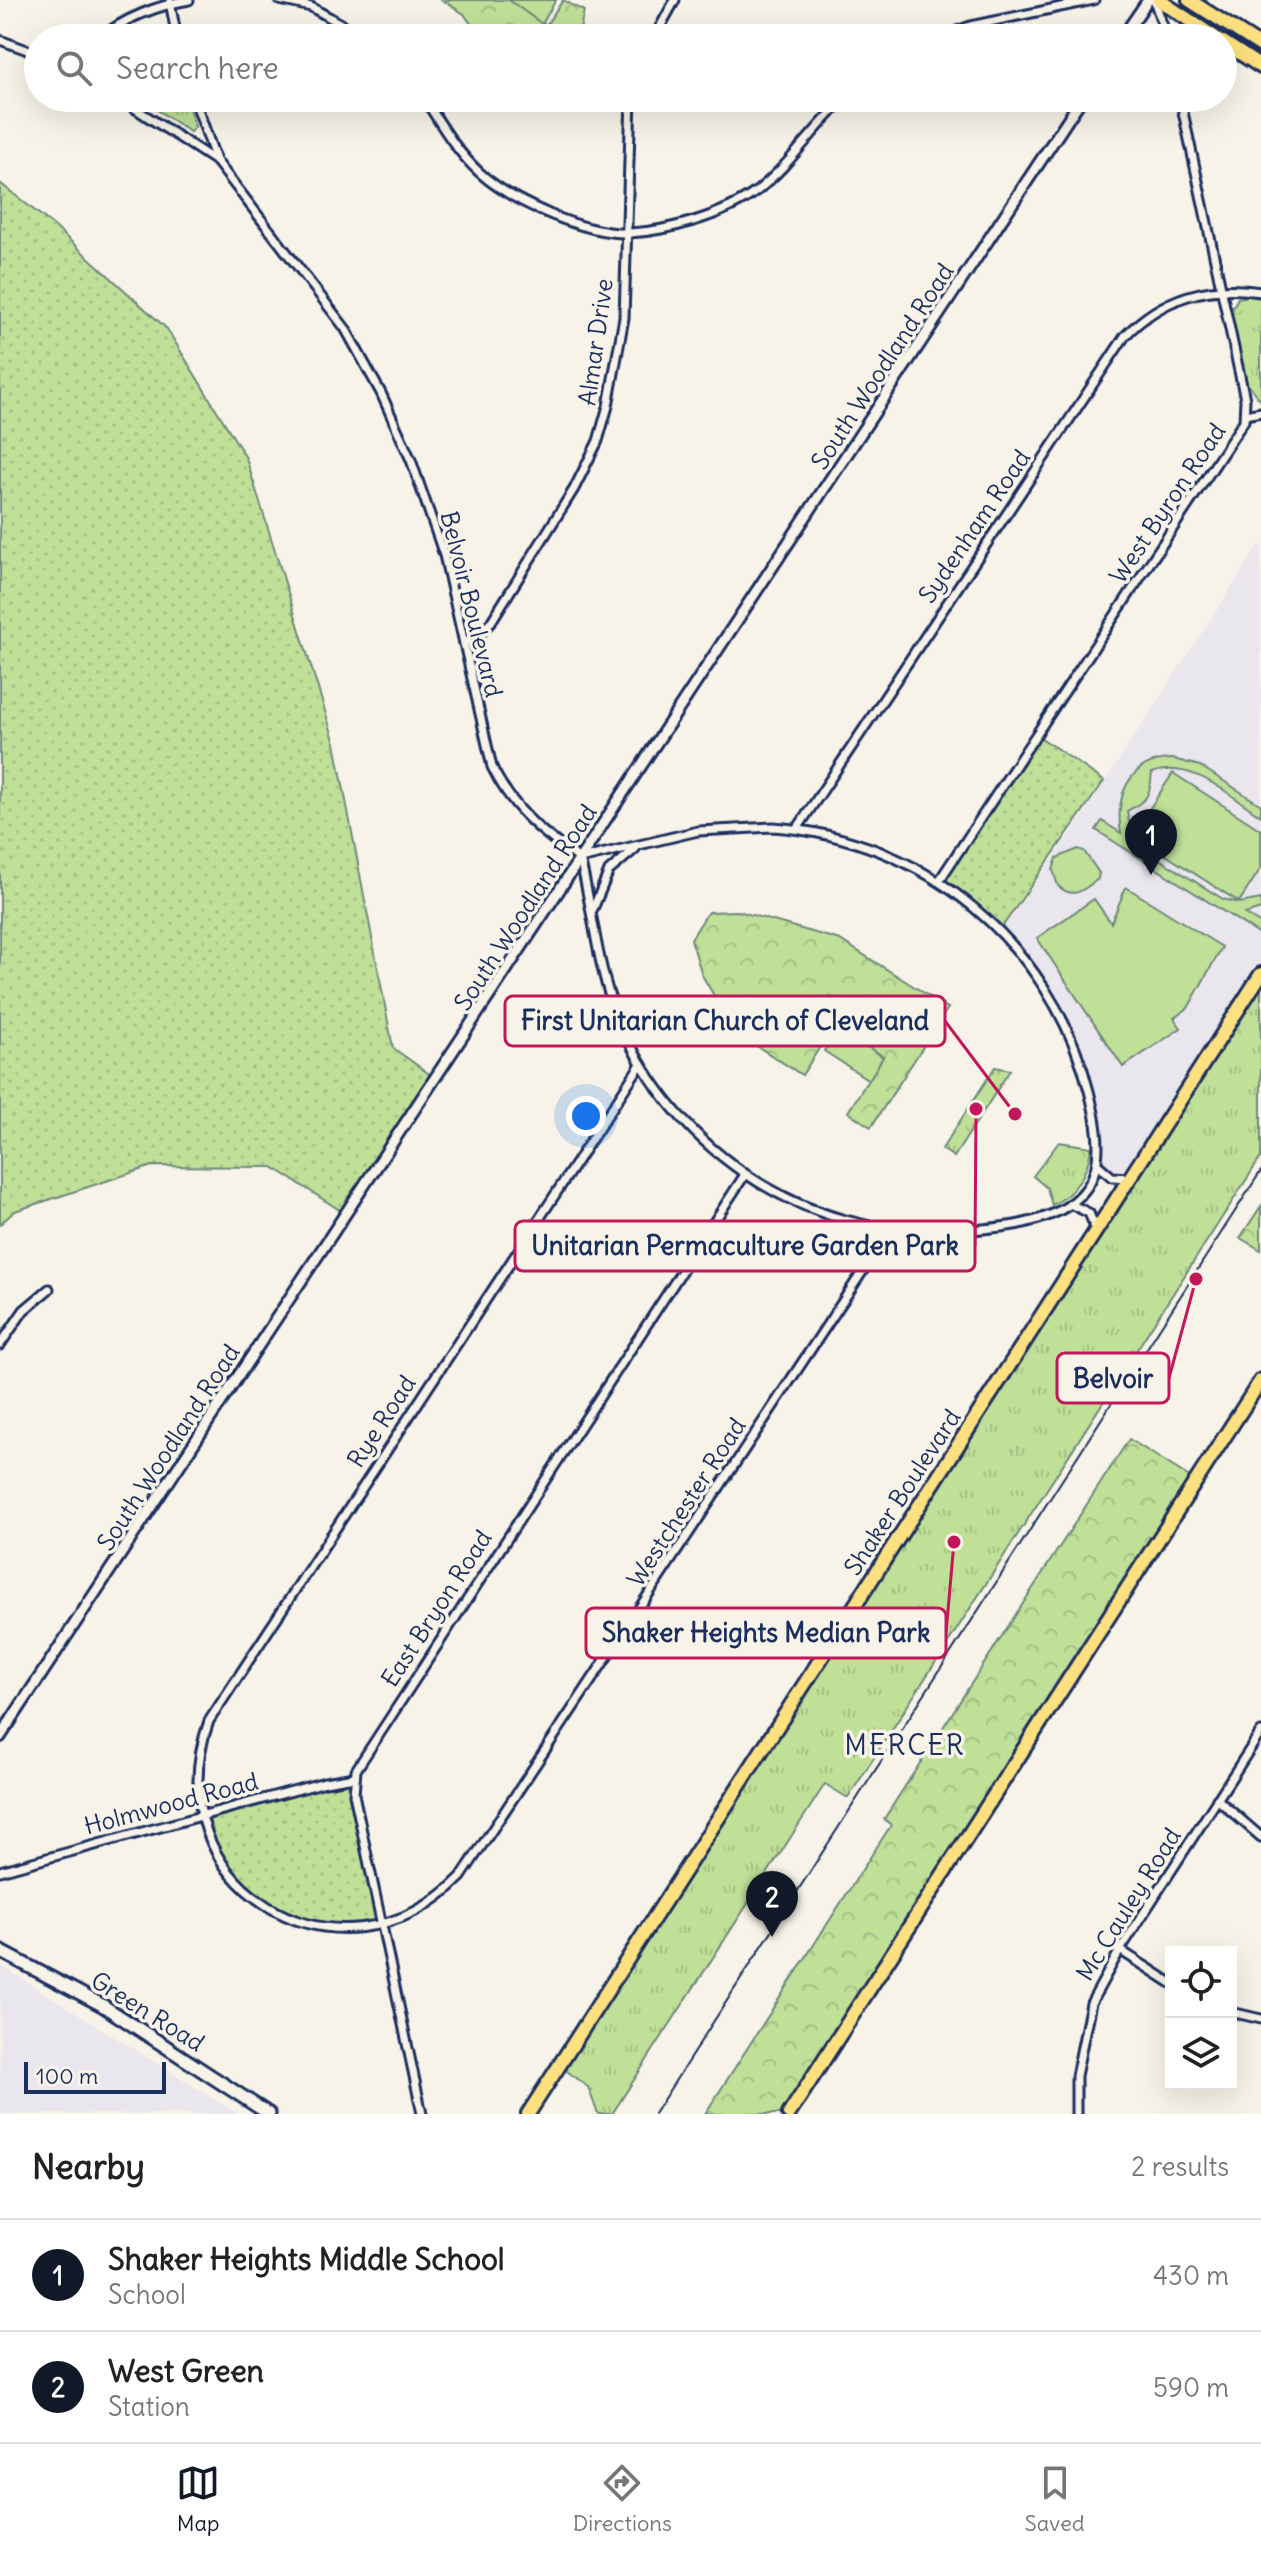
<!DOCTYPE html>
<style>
:root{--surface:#fff;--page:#f2f2f2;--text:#222;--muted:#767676;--line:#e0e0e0;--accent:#111827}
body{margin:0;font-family:Delius,sans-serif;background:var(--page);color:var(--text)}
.controls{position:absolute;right:24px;bottom:24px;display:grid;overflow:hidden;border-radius:0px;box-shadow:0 8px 32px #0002}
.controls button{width:72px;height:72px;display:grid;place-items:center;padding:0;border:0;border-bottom:2px solid var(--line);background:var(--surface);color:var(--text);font:40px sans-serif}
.scale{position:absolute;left:24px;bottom:20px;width:142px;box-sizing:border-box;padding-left:8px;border:4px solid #1b2f5e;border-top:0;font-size:22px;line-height:28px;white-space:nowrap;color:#1b2f5e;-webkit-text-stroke:6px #f7f3e8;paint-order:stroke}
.you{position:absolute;left:586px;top:1116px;width:28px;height:28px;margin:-20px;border:6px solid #fff;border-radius:50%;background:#1a73e8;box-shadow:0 0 0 12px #1a73e833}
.badge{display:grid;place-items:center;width:52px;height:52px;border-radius:50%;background:var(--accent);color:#fff;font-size:26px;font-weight:700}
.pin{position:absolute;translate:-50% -66px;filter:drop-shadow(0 2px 4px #0008)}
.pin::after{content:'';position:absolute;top:42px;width:28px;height:24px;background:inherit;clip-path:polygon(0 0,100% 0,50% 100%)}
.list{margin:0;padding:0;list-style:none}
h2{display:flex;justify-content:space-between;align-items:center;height:104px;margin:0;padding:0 32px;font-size:34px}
h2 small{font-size:26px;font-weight:400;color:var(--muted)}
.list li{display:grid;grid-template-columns:52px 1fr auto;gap:24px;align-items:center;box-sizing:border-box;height:112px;padding:0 32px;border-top:2px solid var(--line)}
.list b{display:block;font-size:30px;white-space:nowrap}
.list p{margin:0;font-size:26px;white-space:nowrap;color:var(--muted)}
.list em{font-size:26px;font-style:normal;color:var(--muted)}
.icon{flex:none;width:44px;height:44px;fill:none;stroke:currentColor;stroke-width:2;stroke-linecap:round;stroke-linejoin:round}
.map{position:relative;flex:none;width:1261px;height:2114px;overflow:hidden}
.search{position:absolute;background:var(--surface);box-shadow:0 8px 32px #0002;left:24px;right:24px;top:24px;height:88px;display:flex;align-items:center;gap:20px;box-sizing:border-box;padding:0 28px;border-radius:44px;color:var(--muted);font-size:30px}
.sheet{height:328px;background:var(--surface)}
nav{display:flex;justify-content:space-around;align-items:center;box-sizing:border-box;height:112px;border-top:2px solid var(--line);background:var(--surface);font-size:22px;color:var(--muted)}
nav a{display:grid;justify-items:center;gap:4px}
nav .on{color:var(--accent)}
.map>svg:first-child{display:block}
.built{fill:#eae6ed}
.grass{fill:url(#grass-dots);stroke:#6e887b;stroke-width:2}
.forest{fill:url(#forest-crowns);stroke:#6e887b;stroke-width:2}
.park{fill:url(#park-tufts);stroke:#6e887b;stroke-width:2}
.pitch{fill:#c0e098;stroke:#6e887b;stroke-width:2}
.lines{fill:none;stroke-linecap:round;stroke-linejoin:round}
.minor-casing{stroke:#1b2f5e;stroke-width:13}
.tertiary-casing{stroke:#1b2f5e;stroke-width:15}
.secondary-casing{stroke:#1b2f5e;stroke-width:17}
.primary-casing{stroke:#1b2f5e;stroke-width:18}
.minor{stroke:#f7f3e8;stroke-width:7}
.tertiary{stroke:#f7f3e8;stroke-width:9}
.secondary{stroke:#f7f3e8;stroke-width:11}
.primary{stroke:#fde080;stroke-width:12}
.tram{stroke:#1b2f5e;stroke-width:2}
.labels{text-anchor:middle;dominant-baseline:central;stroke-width:7;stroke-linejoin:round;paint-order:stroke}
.street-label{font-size:24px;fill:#1b2f5e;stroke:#f7f3e8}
.quarter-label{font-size:28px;letter-spacing:2px;fill:#1b2f5e;stroke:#f7f3e8}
.leader{fill:none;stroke:#c2185b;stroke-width:3}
.callout-dot{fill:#c2185b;stroke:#f7f3e8;stroke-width:3}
.callout{fill:#f7f3e8;stroke:#c2185b;stroke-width:3}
.callout-label{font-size:26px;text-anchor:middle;font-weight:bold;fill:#1b2f5e}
</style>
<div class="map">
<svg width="1261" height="2114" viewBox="0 0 1261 2114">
<defs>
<pattern id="grass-dots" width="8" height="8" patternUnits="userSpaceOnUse" patternTransform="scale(2)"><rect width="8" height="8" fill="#c0e098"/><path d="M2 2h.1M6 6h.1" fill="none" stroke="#a4c085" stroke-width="1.8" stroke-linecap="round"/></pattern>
<pattern id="forest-crowns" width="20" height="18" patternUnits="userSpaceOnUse" patternTransform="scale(2)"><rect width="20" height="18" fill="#c0e098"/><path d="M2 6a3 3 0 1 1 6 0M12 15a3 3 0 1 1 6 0" fill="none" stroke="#a4c085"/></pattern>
<pattern id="park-tufts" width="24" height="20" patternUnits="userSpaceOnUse" patternTransform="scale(2)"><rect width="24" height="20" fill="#c0e098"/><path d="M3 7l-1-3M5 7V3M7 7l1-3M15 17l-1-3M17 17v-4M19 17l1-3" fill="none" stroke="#a4c085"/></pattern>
</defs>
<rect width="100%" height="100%" fill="#f7f3e8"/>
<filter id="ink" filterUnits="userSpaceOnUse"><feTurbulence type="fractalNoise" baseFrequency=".0125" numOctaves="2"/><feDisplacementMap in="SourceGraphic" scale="16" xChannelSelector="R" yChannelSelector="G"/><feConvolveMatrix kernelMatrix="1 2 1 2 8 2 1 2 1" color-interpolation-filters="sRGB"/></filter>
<g filter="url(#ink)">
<!-- built -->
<g class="built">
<polygon points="1261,542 1261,967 1133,1165 1128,1171 1117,1172 1105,1165 1090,1075 1071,1023 1041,972 1004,927 1078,823"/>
<polygon points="0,1965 238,2114 0,2114"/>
</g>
<!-- grass -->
<g class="grass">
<polygon points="0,183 54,226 167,329 246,458 335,743 393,1048 435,1078 346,1214 273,1167 152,1166 15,1211 0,1224"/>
<polygon points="1037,735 1104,781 1000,930 939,881"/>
<path d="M354,1777L382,1925C323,1929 269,1921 229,1872C217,1857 210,1833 202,1815Z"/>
</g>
<!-- forest -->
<g class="forest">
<polygon points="442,0 510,0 546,25 563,0 584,11 578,38 481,38 464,14"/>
<polygon points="738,911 840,940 948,1008 871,1127 848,1112 883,1056 834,1025 802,1075 735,1032 702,975 691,939 708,912"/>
<polygon points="1261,1206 1261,1250 1240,1238"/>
<polygon points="1129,1439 1191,1478 782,2114 705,2114 891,1825 884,1819"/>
</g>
<!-- park -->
<g class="park">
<polygon points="140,98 186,98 195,127 190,132"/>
<polygon points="1248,296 1261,298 1261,401 1246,382 1231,310 1238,298"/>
<polygon points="1261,974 1261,1157 848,1798 825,1784 612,2114 598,2114 588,2087 559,2065"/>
<polygon points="995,1067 1010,1070 954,1157 942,1149"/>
<path d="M1059,1142L1091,1147C1088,1174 1076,1193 1052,1205L1047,1188L1033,1176Z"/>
</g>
<!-- pitch -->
<g class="pitch">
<polygon points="509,0 556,0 542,24"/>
<path d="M1173,759L1200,766L1261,805V816C1230,796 1191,758 1152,773C1150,796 1148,800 1127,811L1131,831L1145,850L1223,899L1240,903L1261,899V909L1245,914L1261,924L1259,934L1096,830L1102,821L1121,833C1115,796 1129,759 1173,759Z"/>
<polygon points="1173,773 1261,830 1261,868 1239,902 1133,834"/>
<path d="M1078,849L1084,851L1099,873L1098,879C1083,890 1074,900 1058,886L1053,870L1057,858Z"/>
<polygon points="1126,887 1222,947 1188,1008 1174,1018 1181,1028 1123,1067 1037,938 1094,899 1111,923"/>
<polygon points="839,1028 883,1057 869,1080 824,1051"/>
</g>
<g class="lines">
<!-- minor casing -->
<g class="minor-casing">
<g id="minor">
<polyline points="279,0 311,7 366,38"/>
<polyline points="1154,0 1167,38"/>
<polyline points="170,2 177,38"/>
<path d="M101,38C123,18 160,5 189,0"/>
<polyline points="654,38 675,0"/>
<polyline points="938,38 970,26 1094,0"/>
<polyline points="0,40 38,54"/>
<path d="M119,98L217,162L345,328L381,393L411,460L444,555L492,767C512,809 543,834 580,859"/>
<polyline points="194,98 216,160"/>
<path d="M424,98C441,124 456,151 479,172C510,201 586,235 630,233C669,231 725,215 757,191C791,164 814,127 846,98"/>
<polyline points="1245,415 1261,412"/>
<polyline points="464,643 481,633 491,622 574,489 598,441 608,406 624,318 631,98"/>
<path d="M773,827C925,838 1051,943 1089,1091C1097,1122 1106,1163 1085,1190C1059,1225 994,1229 954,1231C801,1241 664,1144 612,1003C596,956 592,907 580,859L698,831Z"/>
<path d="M797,829L1125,336C1161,298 1209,283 1261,292"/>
<polyline points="939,881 1244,421 1245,399 1180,98"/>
<polyline points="593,909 609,871 635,849"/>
<path d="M641,1064L209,1721C151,1884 339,2000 461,1877L890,1230"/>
<polyline points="1097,1164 1112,1177 1130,1178"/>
<polyline points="1070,1204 1089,1213 1096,1230"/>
<polyline points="0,1345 24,1310 49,1289"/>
<polyline points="1217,1799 1261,1837"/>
<polyline points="0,1871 325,1782 354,1777"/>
<polyline points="1120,1950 1171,1983"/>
<polyline points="1231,2012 1261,2019"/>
<polyline points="422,2114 354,1794 356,1770 744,1176"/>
<polyline points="1076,2114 1076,2076 1091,2003 1120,1950 1261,1732"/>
</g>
</g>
<!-- tertiary casing -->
<g class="tertiary-casing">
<g id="tertiary">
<polyline points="1122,38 1148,0"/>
<polyline points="0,1737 1082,98"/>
</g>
</g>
<!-- secondary casing -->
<g class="secondary-casing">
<polyline id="secondary" points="0,1951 102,2005 269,2114"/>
</g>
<!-- primary casing -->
<g class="primary-casing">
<g id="primary">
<polyline points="1159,0 1216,38"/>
<polyline points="1189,0 1261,46"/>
<polyline points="1223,42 1261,67"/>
<polyline points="528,2114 1261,974"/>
<polyline points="789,2114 1261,1380"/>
</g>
</g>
<!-- minor -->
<use href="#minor" class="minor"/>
<!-- tertiary -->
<use href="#tertiary" class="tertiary"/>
<!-- secondary -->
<use href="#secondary" class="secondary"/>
<!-- primary -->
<use href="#primary" class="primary"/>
<!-- tram -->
<polyline class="tram" points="654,2114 1261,1171"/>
</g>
</g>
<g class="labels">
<!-- street labels -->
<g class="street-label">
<text transform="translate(595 342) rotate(-82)">Almar Drive</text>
<text transform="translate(882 366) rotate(-57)">South Woodland Road</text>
<text transform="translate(1167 503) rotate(-56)">West Byron Road</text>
<text transform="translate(974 526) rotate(-56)">Sydenham Road</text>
<text transform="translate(472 604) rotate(76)">Belvoir Boulevard</text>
<text transform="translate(525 907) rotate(-57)">South Woodland Road</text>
<text transform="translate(381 1421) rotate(-57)">Rye Road</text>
<text transform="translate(168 1447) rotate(-57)">South Woodland Road</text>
<text transform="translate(902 1492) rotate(-57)">Shaker Boulevard</text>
<text transform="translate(686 1502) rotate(-57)">Westchester Road</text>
<text transform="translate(436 1608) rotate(-57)">East Bryon Road</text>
<text transform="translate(171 1803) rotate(-15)">Holmwood Road</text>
<text transform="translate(1128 1904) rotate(-58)">Mc Cauley Road</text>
<text transform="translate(148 2011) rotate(32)">Green Road</text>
</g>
<!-- quarter labels -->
<g class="quarter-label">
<text x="905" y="1745">MERCER</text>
</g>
</g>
<!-- callouts -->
<path class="leader" d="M1015 1114L945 1021M976 1109L975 1246M1196 1279L1169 1378M954 1542L946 1633"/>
<g class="callout-dot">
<circle cx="1015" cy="1114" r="8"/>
<circle cx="976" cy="1109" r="8"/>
<circle cx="1196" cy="1279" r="8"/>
<circle cx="954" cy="1542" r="8"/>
</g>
<g class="callout">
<rect x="505" y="996" width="440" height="50" rx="8"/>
<rect x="515" y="1221" width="460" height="50" rx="8"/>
<rect x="1057" y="1353" width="112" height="50" rx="8"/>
<rect x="586" y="1608" width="360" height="50" rx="8"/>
</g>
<g class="callout-label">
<text x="725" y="1030">First Unitarian Church of Cleveland</text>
<text x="745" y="1255">Unitarian Permaculture Garden Park</text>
<text x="1113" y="1388">Belvoir</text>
<text x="766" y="1642">Shaker Heights Median Park</text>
</g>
</svg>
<div class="controls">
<button><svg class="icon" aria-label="locate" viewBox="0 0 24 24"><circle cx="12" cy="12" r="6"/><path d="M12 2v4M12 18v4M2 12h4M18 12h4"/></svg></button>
<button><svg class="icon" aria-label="layers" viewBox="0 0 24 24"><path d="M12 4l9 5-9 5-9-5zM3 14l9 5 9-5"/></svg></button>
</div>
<div class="scale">100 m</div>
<div class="you"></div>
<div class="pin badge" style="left:1151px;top:875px">1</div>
<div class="pin badge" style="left:772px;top:1937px">2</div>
<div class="search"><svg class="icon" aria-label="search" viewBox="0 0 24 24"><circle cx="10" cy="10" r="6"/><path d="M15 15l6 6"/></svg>Search here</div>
</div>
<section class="sheet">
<h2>Nearby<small>2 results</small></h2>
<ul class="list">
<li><span class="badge">1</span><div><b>Shaker Heights Middle School</b><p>School</p></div><em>430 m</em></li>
<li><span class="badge">2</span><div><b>West Green</b><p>Station</p></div><em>590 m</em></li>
</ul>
</section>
<nav>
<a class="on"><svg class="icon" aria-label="map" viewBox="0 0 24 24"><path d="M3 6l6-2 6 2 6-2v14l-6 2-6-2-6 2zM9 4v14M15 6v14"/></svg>Map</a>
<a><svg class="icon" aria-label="directions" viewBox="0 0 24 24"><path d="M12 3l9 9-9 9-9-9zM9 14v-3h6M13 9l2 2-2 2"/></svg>Directions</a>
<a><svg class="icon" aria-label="saved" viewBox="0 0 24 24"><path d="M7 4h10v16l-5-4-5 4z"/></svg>Saved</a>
</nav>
